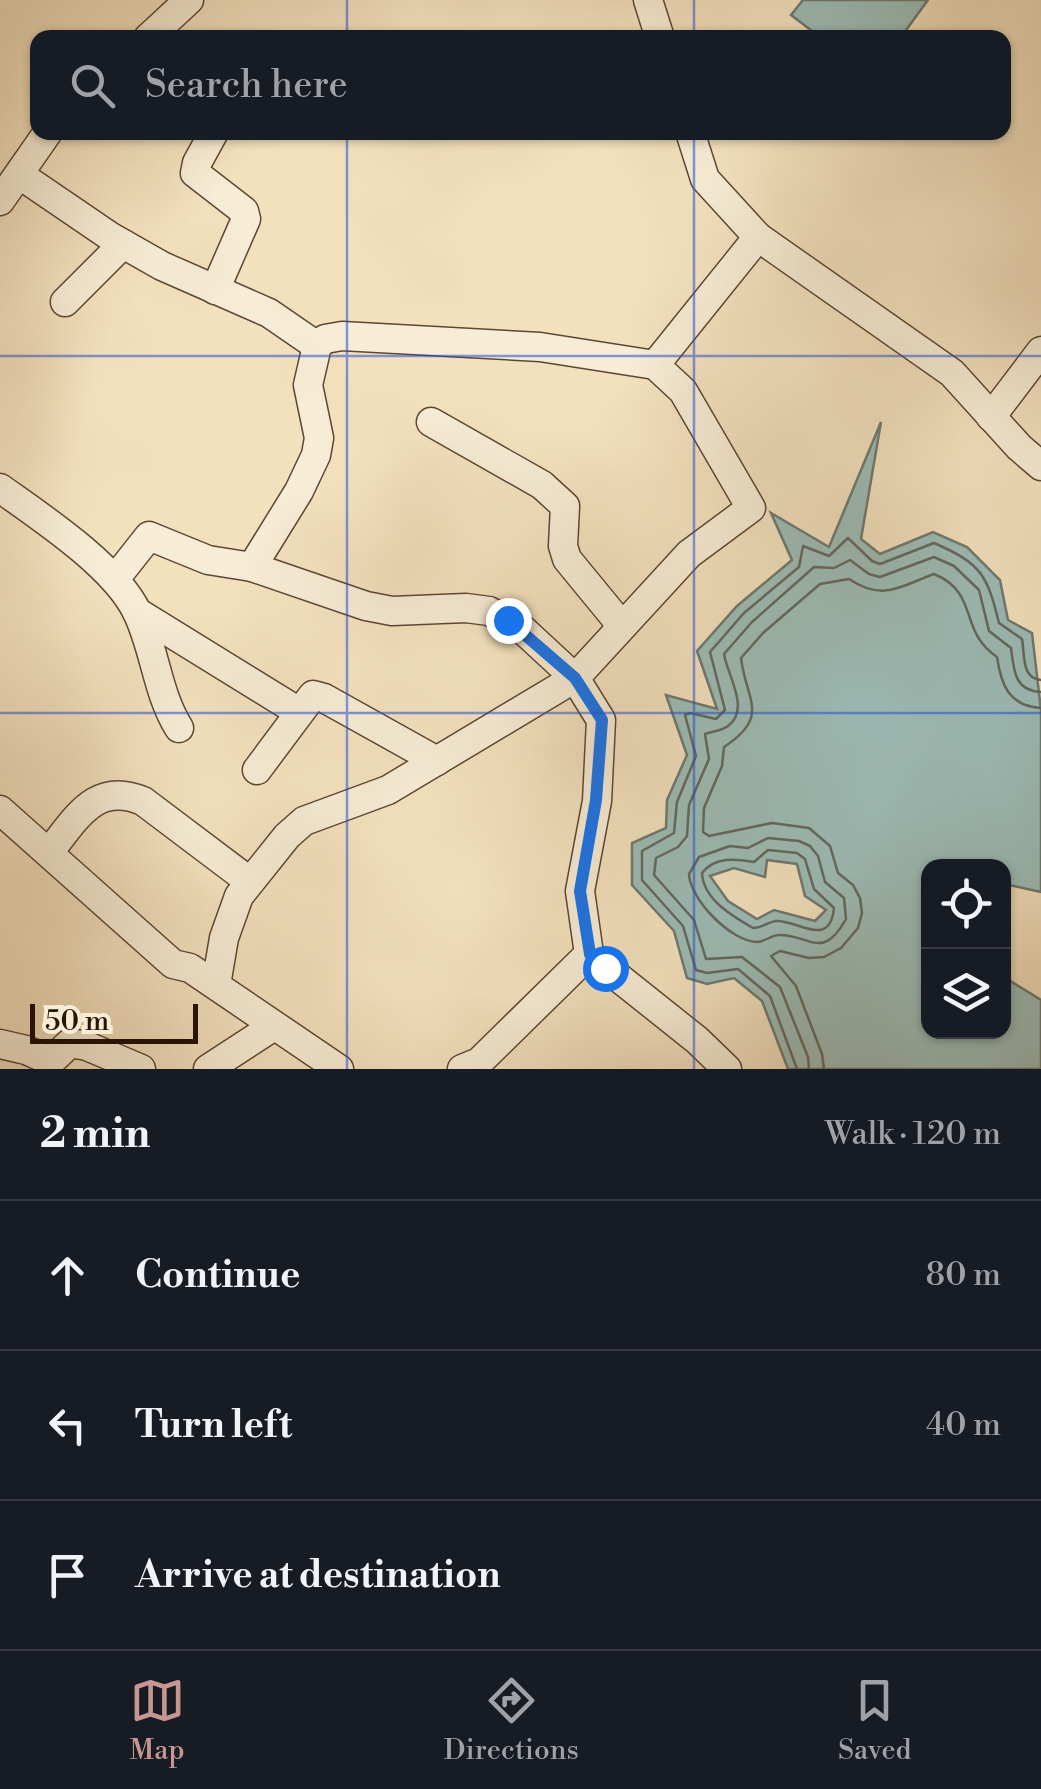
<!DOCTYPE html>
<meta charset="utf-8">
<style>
:root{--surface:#171b24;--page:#20242c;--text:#f1f3f6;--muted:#9ea1a6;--line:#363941;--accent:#c59692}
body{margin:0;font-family:"Libre Bodoni",serif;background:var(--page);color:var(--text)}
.controls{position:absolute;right:30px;bottom:30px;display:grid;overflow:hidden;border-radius:20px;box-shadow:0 2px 8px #0004}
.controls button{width:90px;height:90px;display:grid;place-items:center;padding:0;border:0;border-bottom:2px solid var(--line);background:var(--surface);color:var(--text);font:50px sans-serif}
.scale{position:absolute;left:30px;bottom:25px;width:168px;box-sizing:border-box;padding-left:10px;border:5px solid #291406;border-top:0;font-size:28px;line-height:35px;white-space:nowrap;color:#291406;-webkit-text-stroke:8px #f7ecd5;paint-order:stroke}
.stop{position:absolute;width:30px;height:30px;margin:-22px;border:8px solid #1a73e8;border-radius:50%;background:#fff}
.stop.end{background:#1a73e8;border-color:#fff;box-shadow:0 2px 10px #0008}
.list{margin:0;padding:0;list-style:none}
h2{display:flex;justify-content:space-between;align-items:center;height:130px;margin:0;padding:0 40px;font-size:42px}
h2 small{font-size:32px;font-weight:400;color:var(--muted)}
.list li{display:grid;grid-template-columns:65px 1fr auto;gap:30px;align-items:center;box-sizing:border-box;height:150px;padding:0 40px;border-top:2px solid var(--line)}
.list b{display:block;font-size:38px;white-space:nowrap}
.list em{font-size:32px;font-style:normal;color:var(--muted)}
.icon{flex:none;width:55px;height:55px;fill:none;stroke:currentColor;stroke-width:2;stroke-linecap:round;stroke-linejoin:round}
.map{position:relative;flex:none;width:1041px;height:1069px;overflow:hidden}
.search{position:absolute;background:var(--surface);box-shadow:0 2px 8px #0004;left:30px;right:30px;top:30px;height:110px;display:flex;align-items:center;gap:25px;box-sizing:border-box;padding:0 35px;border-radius:20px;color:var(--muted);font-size:38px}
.sheet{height:580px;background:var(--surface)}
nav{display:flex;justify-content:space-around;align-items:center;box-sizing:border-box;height:140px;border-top:2px solid var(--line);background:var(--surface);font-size:28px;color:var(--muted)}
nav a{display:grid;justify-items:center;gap:5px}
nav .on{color:var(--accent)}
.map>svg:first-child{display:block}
.water{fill:#9cbcb7;stroke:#6e7970;stroke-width:2.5;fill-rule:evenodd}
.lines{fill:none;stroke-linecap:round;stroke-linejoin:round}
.shore{stroke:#62685e;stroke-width:2.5}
.minor-casing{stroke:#5c4734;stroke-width:31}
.minor{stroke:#f7ecd5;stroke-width:28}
.route{stroke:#1a73e8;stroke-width:12}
.grid{fill:none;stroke:#1d4ed8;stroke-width:2.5;stroke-opacity:0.55}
</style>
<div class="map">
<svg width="1041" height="1069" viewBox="0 0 1041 1069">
<rect width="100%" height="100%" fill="#f3e1be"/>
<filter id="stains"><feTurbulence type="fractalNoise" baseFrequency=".002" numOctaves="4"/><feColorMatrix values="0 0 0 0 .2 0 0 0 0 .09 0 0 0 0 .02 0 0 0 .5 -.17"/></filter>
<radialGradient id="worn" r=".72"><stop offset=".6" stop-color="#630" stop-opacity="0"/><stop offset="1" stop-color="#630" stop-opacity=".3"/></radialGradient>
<!-- water -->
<g class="water">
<polygon points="803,0 928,0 901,37 820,37 791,15"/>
<path d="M881,422L861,539L880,554L933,532L967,547L1000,580L1008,620L1032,633L1041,710V892L1004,884V866H928V902L924,914L928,924V1032H1004V977L1041,1000V1069H788L762,1001L734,978L707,984L687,978L674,931L632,885V843L666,828L667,800L687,755L666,695L717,709L697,651L737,606L792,560L771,513L829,547ZM767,860L797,864L805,896L826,910L815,921L774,910L757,919L728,901L710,876L734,868L765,877Z"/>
</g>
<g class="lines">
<!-- shore -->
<g class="shore">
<path d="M768,838L799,841L810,846L818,856L825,882L844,898L846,919C822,962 809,934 779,935C771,935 765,942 757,942C730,941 690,899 689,874L699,857L730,846L748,848Z"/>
<path d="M768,850L797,853L805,859L814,889L834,908C830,950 796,919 776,921C767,922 763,928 753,928C732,916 703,899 702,873C715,856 736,859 754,862Z"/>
<path d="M797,1069L770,996L738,969L707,973L696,970L683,926L642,880V851L674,833L677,802L696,756L685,715L690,713L716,719L725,710L710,652L744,613L799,567L803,546L829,556L848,538L872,561L880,564L934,543C982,564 987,575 999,623L1022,639C1025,655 1021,678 1041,680"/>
<path d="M809,1069L808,1057L780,987L742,957L706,959L694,920L654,875L656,858L678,847L687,836L689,805L709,759L705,734C712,731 722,731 728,726C751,709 727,675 724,654L752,622L814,567L834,568L850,560L869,574L880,577L934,557L954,566L979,590L989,631L1011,648C1014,670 1014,691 1041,692"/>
<path d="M824,1069L822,1054L796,986L771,956L780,951L809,958L824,957L841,948L858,928L862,913L860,898L853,885L838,873L830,846L809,828L772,823L709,836L703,832L704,808L722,766L724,747C771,716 746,701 741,658L763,633L820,584L849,579C883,602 901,586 934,574C980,593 958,631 997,657C1001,685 1009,706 1041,708"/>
</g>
<!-- minor casing -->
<g class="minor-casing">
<g id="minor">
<polyline points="648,0 660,38"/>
<polyline points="148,38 189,0"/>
<polyline points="214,132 197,163 195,173 244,211 246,219 215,290"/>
<polyline points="690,132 705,179 758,237 952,373 1019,447 1041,466"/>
<polyline points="20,175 111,237 162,266 269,313 317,346"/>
<polyline points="0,201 48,132"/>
<polyline points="65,302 123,244"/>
<polyline points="991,417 1041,351"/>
<polyline points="431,422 542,485 565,506 563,546 567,559 622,626"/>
<path d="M0,488C42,518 115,566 137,612C155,649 157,693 179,728"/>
<polyline points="252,567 299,491 316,455 319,438 308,385 317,346 325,339 342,336 540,347 655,365"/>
<polyline points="115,579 149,536 208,560 252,567 366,606 392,611 466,608 489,611 521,628 575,678 388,790 304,821 287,836 239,896 224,938 216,985"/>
<polyline points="137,612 299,712"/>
<polyline points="257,770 313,695 324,698 437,761"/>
<polyline points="0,810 173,964 190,968 339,1069"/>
<path d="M49,852C77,818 95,781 143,801L249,881"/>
<polyline points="0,1044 26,1050 51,1061 70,1043 87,1046 141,1069"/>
<polyline points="208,1069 274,1026"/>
<polyline points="462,1069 479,1062 589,954"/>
<polyline points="727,1069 697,1040 589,954 580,891 597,801 601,720 575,678 689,554 751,508 683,391 655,365 758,237"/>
</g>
</g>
<!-- minor -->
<use href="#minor" class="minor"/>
</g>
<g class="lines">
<!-- route -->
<polyline class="route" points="508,620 575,678 602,720 596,800 580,891 590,954 605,968"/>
</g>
<!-- grid -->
<path class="grid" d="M347,0V38M694,0V38M347,132V1069M694,132V1069M0,356H1041M0,713H1041"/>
<rect width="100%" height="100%" filter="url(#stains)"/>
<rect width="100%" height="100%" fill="url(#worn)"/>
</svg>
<div class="controls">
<button><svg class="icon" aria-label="locate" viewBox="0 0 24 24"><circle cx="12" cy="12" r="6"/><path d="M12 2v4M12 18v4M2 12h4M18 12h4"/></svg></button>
<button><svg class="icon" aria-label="layers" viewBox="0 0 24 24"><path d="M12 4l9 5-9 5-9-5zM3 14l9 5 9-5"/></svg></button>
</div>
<div class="scale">50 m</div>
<div class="stop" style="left:605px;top:968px"></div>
<div class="stop end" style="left:508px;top:620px"></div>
<div class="search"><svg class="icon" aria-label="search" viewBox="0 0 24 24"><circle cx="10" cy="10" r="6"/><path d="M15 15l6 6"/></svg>Search here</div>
</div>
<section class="sheet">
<h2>2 min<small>Walk · 120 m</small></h2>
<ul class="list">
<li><svg class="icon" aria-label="ahead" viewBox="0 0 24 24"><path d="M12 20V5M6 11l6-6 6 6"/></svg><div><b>Continue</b></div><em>80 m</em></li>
<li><svg class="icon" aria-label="left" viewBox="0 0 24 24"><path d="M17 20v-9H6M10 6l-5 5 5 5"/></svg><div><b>Turn left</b></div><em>40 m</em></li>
<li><svg class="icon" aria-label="arrive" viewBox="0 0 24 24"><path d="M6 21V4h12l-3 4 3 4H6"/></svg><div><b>Arrive at destination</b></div></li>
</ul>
</section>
<nav>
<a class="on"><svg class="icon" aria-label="map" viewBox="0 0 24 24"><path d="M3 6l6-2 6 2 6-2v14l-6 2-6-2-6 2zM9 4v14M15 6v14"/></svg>Map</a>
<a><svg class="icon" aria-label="directions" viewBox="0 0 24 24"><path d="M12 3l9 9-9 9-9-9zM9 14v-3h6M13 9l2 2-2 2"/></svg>Directions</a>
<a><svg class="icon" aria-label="saved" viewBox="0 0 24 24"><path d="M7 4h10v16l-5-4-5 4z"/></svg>Saved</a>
</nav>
